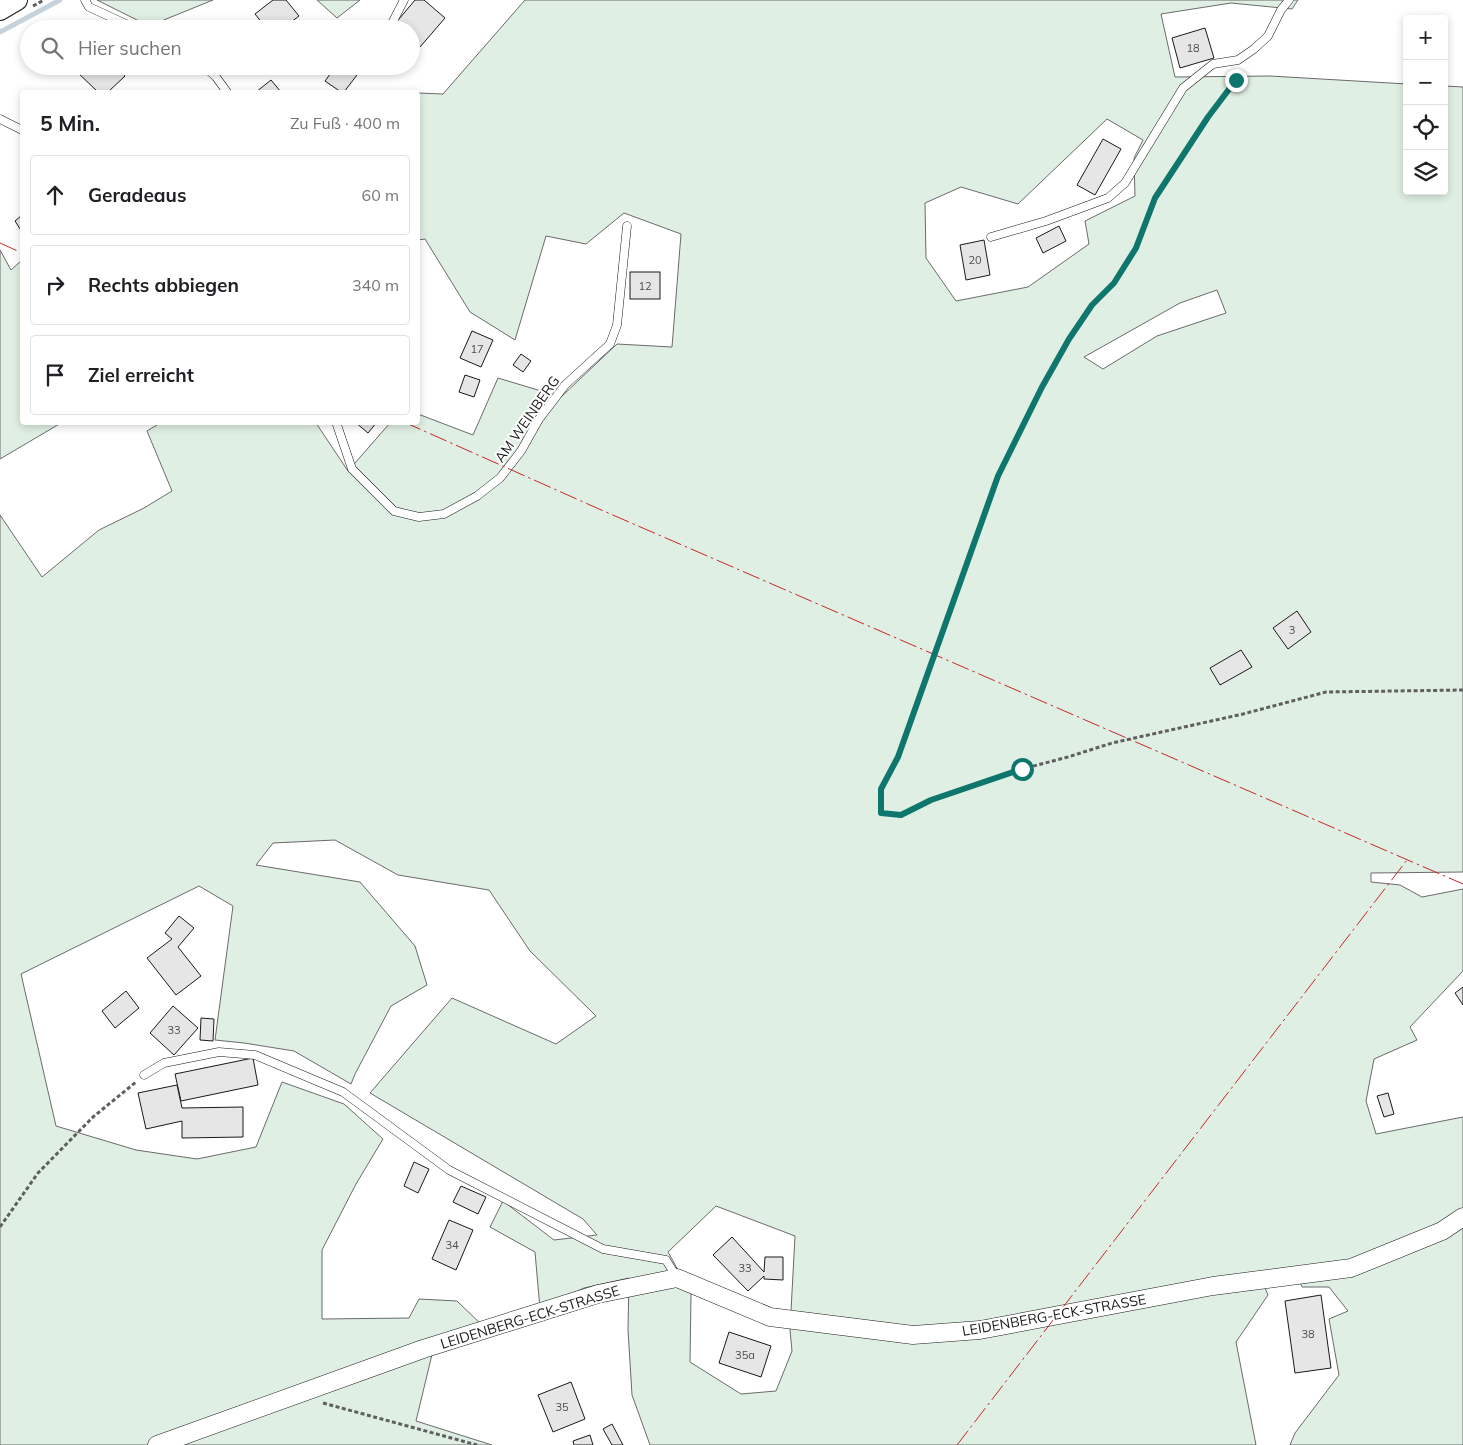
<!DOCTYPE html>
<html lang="de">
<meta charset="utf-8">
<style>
:root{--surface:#fff;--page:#f6f6f6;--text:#202124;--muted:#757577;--line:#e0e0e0}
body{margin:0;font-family:Mulish,sans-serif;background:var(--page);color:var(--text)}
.controls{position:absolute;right:15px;top:15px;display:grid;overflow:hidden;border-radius:5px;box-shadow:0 2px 8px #0003}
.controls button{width:45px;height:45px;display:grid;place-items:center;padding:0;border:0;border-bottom:1px solid var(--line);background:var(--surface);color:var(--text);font:25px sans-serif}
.stop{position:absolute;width:15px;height:15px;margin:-11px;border:4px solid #0f766e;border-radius:50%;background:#fff}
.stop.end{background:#0f766e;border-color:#fff;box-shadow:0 1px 5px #0008}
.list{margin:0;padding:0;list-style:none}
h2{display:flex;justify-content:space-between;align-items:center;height:65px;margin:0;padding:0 20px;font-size:21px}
h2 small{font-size:16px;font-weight:400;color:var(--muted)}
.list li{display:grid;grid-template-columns:32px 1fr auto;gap:15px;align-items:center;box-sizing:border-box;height:80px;margin:0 10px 10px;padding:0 10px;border:1px solid var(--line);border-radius:5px}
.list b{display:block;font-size:19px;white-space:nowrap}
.list em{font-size:16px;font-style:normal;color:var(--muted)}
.icon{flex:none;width:28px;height:28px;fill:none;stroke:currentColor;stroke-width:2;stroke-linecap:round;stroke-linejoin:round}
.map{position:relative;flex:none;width:1463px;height:1445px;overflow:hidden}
.search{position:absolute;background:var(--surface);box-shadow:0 2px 8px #0003;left:20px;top:20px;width:400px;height:55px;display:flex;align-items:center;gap:12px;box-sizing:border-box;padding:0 18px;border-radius:28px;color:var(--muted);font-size:19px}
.panel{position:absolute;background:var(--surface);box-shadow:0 2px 8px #0003;left:20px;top:90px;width:400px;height:335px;border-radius:5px}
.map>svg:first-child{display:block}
.green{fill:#e0efe3;stroke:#6a6a6a;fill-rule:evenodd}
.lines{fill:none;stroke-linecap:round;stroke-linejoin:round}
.stream{stroke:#c6d2dc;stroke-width:5}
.building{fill:#e6e6e6;stroke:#1a1a1a}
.service-casing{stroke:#1a1a1a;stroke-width:9}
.tertiary-casing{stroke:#1a1a1a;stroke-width:19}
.secondary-casing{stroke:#1a1a1a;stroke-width:22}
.path{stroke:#5f5f5f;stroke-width:3;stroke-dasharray:4 2.5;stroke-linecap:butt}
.service{stroke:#fff;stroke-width:8}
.tertiary{stroke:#fff;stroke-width:18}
.secondary{stroke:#fff;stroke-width:20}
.power{stroke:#c62828;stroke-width:1;stroke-dasharray:18 4 2.5 4;stroke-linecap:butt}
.route{stroke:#0f766e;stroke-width:6}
.labels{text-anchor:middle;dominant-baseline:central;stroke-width:4;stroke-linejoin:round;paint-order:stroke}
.number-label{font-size:11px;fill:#4d4d4d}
.street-label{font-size:14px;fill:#1a1a1a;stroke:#fff}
</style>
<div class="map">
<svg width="1463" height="1445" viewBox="0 0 1463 1445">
<rect width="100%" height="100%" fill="#fff"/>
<!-- green -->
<g class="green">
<polygon points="97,0 213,0 149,26"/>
<polygon points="317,0 360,0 337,18"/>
<path d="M525,0H1298L1292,9L1231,3L1161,14L1175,77L1270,76L1407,84V191H1444V86L1463,87V872L1371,873V882L1400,885L1422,897L1463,889V971L1410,1027L1417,1040L1374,1059L1366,1101L1376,1134L1463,1117V1445H1290L1295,1433L1339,1375L1329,1319L1348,1311L1329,1287H1302L1298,1278L1263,1283L1268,1295L1236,1342L1256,1445H650L632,1395L628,1330L629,1278L584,1288L540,1309L535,1252L490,1227L503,1201L554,1240L597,1235L583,1219L370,1093L452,998L556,1044L596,1016L530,951L489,890L398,875L335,840L273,843L256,865L360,882L415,946L427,985L391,1006L355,1074L351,1084L294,1051L244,1043L215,1040L233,906L199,886L21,974L56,1126L136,1150L197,1159L256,1147L282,1082L344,1104L383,1139L356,1184L322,1250V1319L409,1318L419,1299L457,1301L483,1326L435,1342L416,1421L492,1445H0V515L42,577L99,530L144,508L172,491L147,431L160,423H316L348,471L390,423L418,422V414L473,435L498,378L561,397L617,344L672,347L681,234L624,213L586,244L546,236L515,340L470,312L425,239L418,240V93L443,94ZM1107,119L1143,140L1134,158L1135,196L1085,221L1089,244L1028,287L956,301L926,258L925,203L961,187L1018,204ZM1217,290L1226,313L1157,336L1103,369L1084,357L1180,303ZM716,1206L795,1236L790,1330L792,1351L776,1391L741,1394L690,1362L691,1293L668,1252Z"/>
<polygon points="0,250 11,270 22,260 22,422 61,423 0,459"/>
</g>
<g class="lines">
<!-- stream -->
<polyline class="stream" points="0,32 60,0"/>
</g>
<!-- building -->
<g class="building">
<polygon points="273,0 286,0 299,16 282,29 267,29 255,14"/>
<polygon points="415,0 424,0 445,18 420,47 411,40 411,29 399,29 394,25"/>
<polygon points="1205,28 1214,58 1180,68 1172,38"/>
<polygon points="81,66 116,66 125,76 108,92 98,92 76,71"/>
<polygon points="336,66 353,66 360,71 344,92 341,92 325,81"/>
<polygon points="271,80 281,92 256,92"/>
<polygon points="1103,139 1121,149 1095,195 1077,185"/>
<polygon points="22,215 22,232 15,221"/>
<polygon points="1059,226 1066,241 1043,253 1036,238"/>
<polygon points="984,240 990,275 966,280 960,245"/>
<rect x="630" y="272" width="30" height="27"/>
<polygon points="472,331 493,340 481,367 460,358"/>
<polygon points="521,354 531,361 523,372 513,365"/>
<polygon points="465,375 480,380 474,397 459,392"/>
<polygon points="355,422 377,422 368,433"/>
<polygon points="1297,611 1311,632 1288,649 1273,628"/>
<polygon points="1241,650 1252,667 1220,685 1210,668"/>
<polygon points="179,916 194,928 178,947 201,976 176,995 147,958 172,939 165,933"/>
<polygon points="1463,987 1463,1005 1455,993"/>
<polygon points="126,991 139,1008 115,1028 102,1011"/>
<polygon points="173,1006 198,1028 174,1055 150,1033"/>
<polygon points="201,1018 214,1019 213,1041 200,1040"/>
<polygon points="253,1058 258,1085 181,1101 175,1074"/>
<polygon points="177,1085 182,1108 243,1107 243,1137 182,1138 182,1121 146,1129 138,1093"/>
<polygon points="1388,1093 1394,1114 1384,1117 1377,1096"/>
<polygon points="414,1162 429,1169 418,1193 404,1186"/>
<polygon points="461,1186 486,1197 478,1214 453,1202"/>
<polygon points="449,1220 473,1230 456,1270 432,1259"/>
<polygon points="732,1237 764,1272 765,1257 783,1257 783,1280 764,1279 764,1276 748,1291 713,1255"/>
<polygon points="1321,1295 1331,1368 1295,1373 1285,1301"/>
<polygon points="729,1332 771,1346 761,1377 719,1363"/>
<polygon points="571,1382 585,1419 553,1432 538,1395"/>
<polygon points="612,1424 623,1445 612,1445 603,1429"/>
<polygon points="590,1435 593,1445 574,1445 573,1441"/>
</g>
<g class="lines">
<!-- service casing -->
<g class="service-casing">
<g id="service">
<polyline points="85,0 89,7 137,29"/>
<polyline points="389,29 404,0"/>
<polyline points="204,66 216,77 227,92"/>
<polyline points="0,119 22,130"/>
<polyline points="991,237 1046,221 1108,198 1125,183 1183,88 1213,64 1238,60 1254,49 1268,36 1281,10 1289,0"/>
<polyline points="336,422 352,469 394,511 419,517 444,514 477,496 500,478 521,451 539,419 565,385 610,344 617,325 627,226"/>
<polyline points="144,1075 164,1063 219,1052 255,1055 343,1092 449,1170 603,1249 666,1260 677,1278"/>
</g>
</g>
<!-- tertiary casing -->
<g class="tertiary-casing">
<polyline id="tertiary" points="157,1445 423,1349 598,1294 677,1278 770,1317 913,1335 980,1330 1213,1286 1351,1268 1442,1231 1463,1217"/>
</g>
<!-- secondary casing -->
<g class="secondary-casing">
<polyline id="secondary" points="0,10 17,0"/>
</g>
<!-- path -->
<g class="path">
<polyline points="33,6 44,0"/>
<polyline points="1241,71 1209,117 1155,198 1136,249 1114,283 1092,305 1069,339 1042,387 998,476 898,757 881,789 881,813 901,815 931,800 1022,769 1068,757 1112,743 1243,714 1326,692 1463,690"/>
<polyline points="0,1227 38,1173 93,1117 136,1082"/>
<polyline points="323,1403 477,1445"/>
</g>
<!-- service -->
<use href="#service" class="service"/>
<!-- tertiary -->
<use href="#tertiary" class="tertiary"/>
<!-- secondary -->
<use href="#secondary" class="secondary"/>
<!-- power -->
<g class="power">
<polyline points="0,243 22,253"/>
<polyline points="404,422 599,509 1463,884"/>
<polyline points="957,1445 1407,860"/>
</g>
</g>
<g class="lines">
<!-- route -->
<polyline class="route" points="1022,769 931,800 901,815 881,813 881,789 898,757 998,476 1042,387 1069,339 1092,305 1114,283 1136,248 1155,198 1208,117 1236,80"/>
</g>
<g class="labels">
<!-- number labels -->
<g class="number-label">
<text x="1193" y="48">18</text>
<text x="975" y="260">20</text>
<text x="645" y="286">12</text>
<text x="477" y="349">17</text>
<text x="1292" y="630">3</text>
<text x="174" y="1030">33</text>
<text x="452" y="1245">34</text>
<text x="745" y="1268">33</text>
<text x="1308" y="1334">38</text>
<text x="745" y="1355">35a</text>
<text x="562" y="1407">35</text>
</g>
<!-- street labels -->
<g class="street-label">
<text transform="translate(527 419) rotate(-55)">AM WEINBERG</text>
<text transform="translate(1054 1315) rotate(-10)">LEIDENBERG-ECK-STRASSE</text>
<text transform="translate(530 1317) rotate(-17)">LEIDENBERG-ECK-STRASSE</text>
</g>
</g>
</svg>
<div class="controls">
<button>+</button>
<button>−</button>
<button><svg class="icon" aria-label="locate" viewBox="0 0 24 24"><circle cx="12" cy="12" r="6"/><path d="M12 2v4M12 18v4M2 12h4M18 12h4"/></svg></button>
<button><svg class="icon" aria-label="layers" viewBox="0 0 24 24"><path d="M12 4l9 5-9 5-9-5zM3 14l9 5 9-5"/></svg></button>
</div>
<div class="stop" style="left:1022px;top:769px"></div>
<div class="stop end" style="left:1236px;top:80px"></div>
<div class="search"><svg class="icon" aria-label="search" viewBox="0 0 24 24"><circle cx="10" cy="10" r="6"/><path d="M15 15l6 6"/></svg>Hier suchen</div>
<section class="panel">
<h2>5 Min.<small>Zu Fuß · 400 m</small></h2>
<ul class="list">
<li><svg class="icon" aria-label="ahead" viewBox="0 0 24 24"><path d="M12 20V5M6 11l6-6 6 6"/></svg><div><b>Geradeaus</b></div><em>60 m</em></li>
<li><svg class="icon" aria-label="right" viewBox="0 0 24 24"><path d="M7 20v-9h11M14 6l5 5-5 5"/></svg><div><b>Rechts abbiegen</b></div><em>340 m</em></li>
<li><svg class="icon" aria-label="arrive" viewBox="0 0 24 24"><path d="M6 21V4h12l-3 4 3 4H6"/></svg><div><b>Ziel erreicht</b></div></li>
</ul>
</section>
</div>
